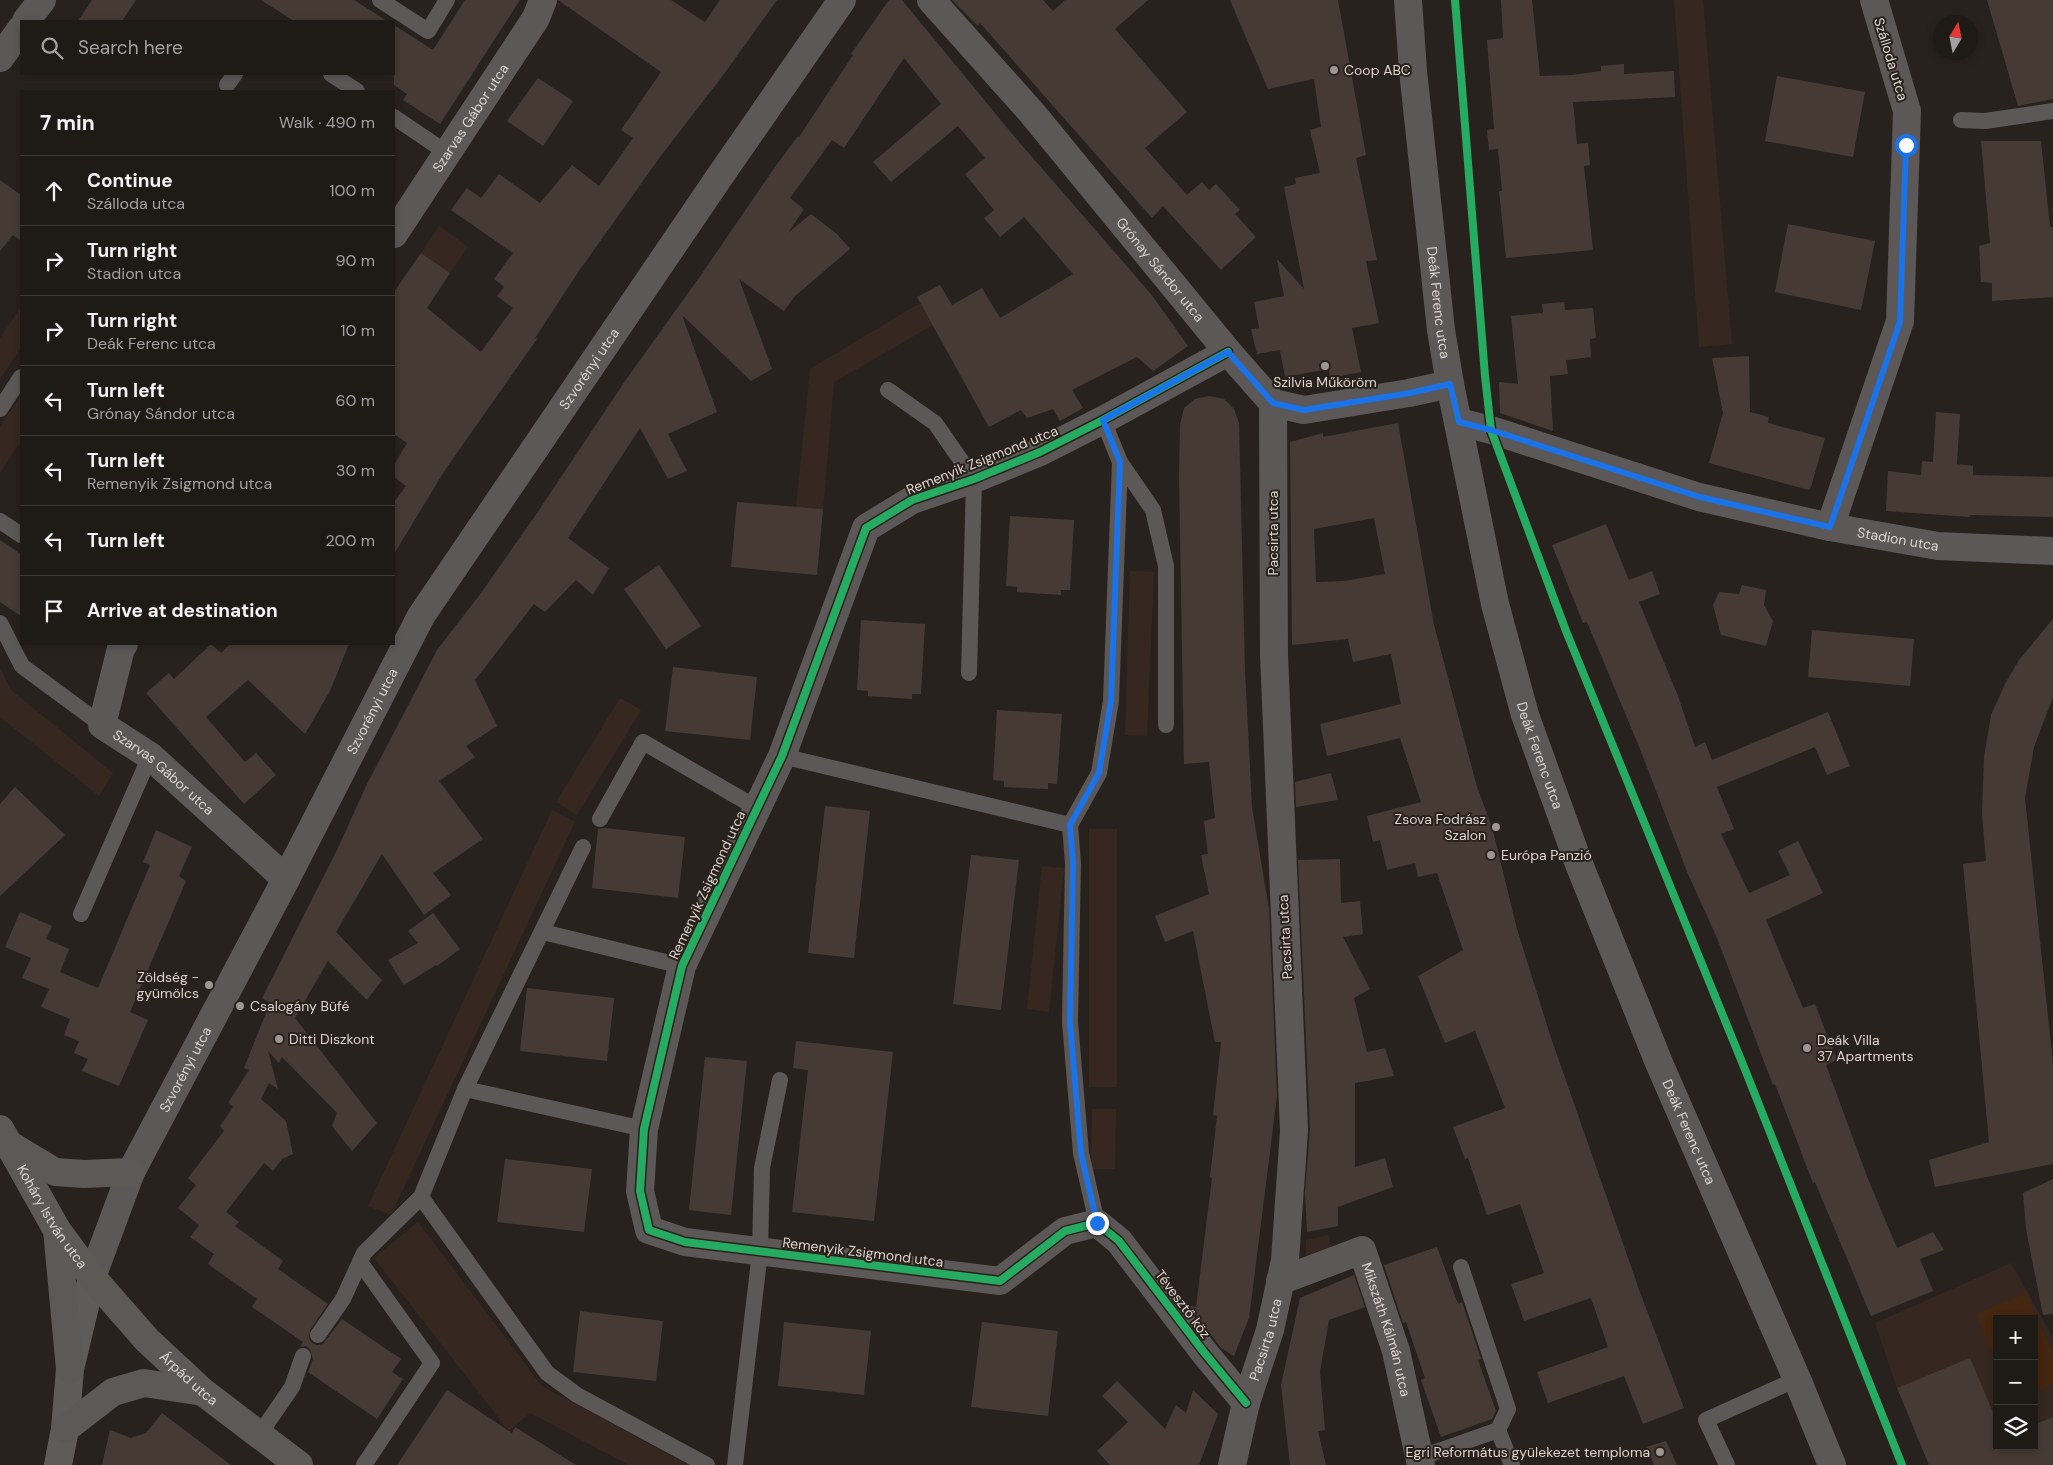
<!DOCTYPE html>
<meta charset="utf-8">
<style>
:root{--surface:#1e1a16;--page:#2b2723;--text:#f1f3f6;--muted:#a1a1a1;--line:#3c3835}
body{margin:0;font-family:"DM Sans",sans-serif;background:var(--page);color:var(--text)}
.controls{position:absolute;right:15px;bottom:15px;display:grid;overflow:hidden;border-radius:0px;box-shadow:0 2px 8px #0003}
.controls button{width:45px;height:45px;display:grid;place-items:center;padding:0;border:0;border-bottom:1px solid var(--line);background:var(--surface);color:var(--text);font:25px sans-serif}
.compass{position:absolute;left:1933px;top:15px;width:45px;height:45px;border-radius:50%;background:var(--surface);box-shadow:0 2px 8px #0003;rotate:10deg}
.stop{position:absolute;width:15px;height:15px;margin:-11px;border:4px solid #1a73e8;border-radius:50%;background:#fff}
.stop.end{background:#1a73e8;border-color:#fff;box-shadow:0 1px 5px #0008}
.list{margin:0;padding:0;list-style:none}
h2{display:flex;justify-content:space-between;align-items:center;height:65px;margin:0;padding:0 20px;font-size:21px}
h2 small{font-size:16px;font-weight:400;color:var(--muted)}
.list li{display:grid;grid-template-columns:32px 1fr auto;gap:15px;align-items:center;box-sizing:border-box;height:70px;padding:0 20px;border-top:1px solid var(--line)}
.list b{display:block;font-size:19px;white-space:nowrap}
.list p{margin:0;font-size:16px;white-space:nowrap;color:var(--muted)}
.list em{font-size:16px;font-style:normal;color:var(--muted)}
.icon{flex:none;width:28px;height:28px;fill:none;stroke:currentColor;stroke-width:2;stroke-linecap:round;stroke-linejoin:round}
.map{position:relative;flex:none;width:2053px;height:1465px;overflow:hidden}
.search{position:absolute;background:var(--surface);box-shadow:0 2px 8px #0003;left:20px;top:20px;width:375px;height:55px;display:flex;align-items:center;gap:12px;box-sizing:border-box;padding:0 18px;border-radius:0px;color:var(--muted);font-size:19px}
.panel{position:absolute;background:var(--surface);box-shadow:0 2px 8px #0003;left:20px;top:90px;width:375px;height:555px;border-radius:0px}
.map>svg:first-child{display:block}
.built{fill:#362820;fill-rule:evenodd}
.green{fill:#452610}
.building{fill:#463b34;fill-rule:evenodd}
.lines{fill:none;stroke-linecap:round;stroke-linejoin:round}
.service{stroke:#5b5857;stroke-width:16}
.minor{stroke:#5b5857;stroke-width:28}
.tertiary{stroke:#5b5857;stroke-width:28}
.secondary{stroke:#5e5b59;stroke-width:28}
.primary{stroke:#5d5956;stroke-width:28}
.cycleway-casing{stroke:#2b211b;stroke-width:11}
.cycleway{stroke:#26ab63;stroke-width:8}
.route{stroke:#1a73e8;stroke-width:6}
.poi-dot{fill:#9d9692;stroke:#2b211b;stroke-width:2}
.labels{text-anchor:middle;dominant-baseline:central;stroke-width:4;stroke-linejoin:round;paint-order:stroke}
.street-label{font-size:14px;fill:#dcd5d1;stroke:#2b211b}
.poi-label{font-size:14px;fill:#dcd5d1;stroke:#2b211b;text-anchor:start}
</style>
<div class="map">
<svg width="2053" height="1465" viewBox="0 0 2053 1465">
<rect width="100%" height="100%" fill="#28221e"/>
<!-- built -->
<g class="built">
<polygon points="1674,0 1703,0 1732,344 1699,347"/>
<polygon points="439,226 468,247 450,273 421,253"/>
<polygon points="920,303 933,325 834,382 823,509 796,507 810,369"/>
<polygon points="21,307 21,348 0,379 0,338"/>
<polygon points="21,395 21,441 0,473 0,427"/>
<polygon points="1130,571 1154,572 1147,736 1125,735"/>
<polygon points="0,668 11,690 113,773 99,796 0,717"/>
<polygon points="620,698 641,710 577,815 556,802"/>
<polygon points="552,810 575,822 391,1215 368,1206"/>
<rect x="1089" y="829" width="28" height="258"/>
<polygon points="1042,866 1064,868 1049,1012 1027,1009"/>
<polygon points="1092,1109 1116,1109 1115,1169 1091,1169"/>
<polygon points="418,1222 542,1386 688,1465 629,1465 530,1413 509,1431 374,1258"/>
<polygon points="1328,1235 1332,1252 1306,1262 1306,1240"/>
<path d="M2011,1263L2053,1338V1465H1929L1897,1388L1875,1323ZM1997,1319H2034V1446H1997Z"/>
</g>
<!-- green -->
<polygon class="green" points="2026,1293 2053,1355 2053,1384 2034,1392 2034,1319 1997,1319 1997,1364 1976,1314"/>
<!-- building -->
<g class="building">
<polygon points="92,0 136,0 122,21 78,21"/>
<polygon points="261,0 354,0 387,21 294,21"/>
<polygon points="465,0 520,0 440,124 403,100 407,94 394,85 394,25 433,50"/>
<polygon points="558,0 671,0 705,22 720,0 777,0 724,74 660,157 579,271 535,338 537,339 445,470 394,554 394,502 406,486 394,477 394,465 407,443 394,434 394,292 421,253 450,273 427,308 481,352 513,308 497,296 504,287 494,279 513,253 451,210 467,188 481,198 499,174 540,203 572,165 599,186 633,138 621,130 661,72"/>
<polygon points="889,0 902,0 1013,135 1151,294 1188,346 1153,371 1137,357 1072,390 1083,408 1060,421 1053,409 1027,418 1021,410 989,427 917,297 940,285 952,305 982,288 1000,318 1073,274 1024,217 1000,237 984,218 994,210 965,174 985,158 958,126 891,182 873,162 941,104 904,58 844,148 832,140 790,198 804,209 788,233 811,214 837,234 850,249 795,296 784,311 739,279 772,369 751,381 682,315 717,412 668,434 687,471 668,479 640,428 568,538 609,568 593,595 576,580 545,612 534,604 475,680 497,726 466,746 475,757 439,781 483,839 433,873 451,895 424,915 382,854 336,932 382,980 367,1000 328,961 295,1018 377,1123 352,1151 332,1126 337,1113 282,1057 279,1063 268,1051 278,1089 269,1083 261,1099 286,1121 293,1154 282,1159 273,1171 264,1163 226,1212 239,1222 235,1226 283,1261 278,1269 328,1304 310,1330 309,1339 312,1343 317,1345 323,1344 342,1319 401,1359 392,1372 403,1379 377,1419 308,1372 313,1359 310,1349 306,1346 300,1347 303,1342 252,1307 257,1299 208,1264 214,1254 190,1237 199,1225 178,1208 196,1185 188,1178 224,1131 220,1126 233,1107 228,1103 249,1070 244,1068 270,1003 262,998 338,848 366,786 437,650 481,593 535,516 625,381 701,275 775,167 798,136 799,137 853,55 851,54"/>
<polygon points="952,0 1043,0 1053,11 1065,0 1148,0 1115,29 1187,112 1145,148 1187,195 1202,182 1209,190 1216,184 1240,210 1235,214 1256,237 1221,270 1163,206 1152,218 980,23 978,26"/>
<polygon points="1230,0 1338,0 1366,155 1356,158 1377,260 1366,261 1379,323 1352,328 1361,372 1330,378 1329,369 1285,377 1280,350 1257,354 1251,329 1259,328 1254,302 1284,296 1277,259 1304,289 1284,187 1296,184 1295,178 1320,173 1310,130 1321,127 1314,79 1268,89"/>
<polygon points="1501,0 1532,0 1540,76 1572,75 1601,71 1601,66 1624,64 1624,74 1674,71 1675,97 1573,102 1577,144 1588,143 1590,165 1584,166 1593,250 1506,258 1499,191 1502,191 1498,149 1489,150 1487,130 1494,129 1487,40 1503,38"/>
<polygon points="1987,0 2053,0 2053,99 2018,106"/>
<polygon points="1777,76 1865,92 1853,157 1765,141"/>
<polygon points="538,78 573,101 543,146 507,121"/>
<polygon points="1981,141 2041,141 2050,227 2053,227 2053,297 1992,301 1992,283 1981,282 1979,246 1990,243"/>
<polygon points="0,180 21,195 21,241 13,235 0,251"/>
<polygon points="1788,224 1875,241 1861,310 1775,292"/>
<polygon points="1564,302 1565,310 1593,308 1596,338 1590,339 1591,357 1566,360 1568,374 1550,376 1553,431 1500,413 1499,382 1518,384 1511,316 1543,313 1542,304"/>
<polygon points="1749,356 1750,412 1769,417 1768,423 1825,438 1811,487 1809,490 1709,463 1723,413 1712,358"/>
<polygon points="1209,396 1224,399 1234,409 1239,423 1245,671 1252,807 1269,909 1277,1096 1249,1318 1234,1356 1221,1348 1188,1305 1196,1307 1212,1178 1210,1177 1217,1116 1213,1115 1221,1042 1215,1042 1193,931 1165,942 1155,916 1209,894 1201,855 1208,854 1204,821 1215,818 1209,762 1184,764 1179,477 1180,425 1184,408 1195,399"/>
<polygon points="1936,412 1960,414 1957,464 1973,466 1973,475 2053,477 2053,517 1970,515 1970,517 1886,511 1888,471 1921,475 1922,461 1933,462"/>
<path d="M1398,423L1434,625L1477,787L1492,827L1517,929L1550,1035L1641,1295L1684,1408L1643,1424L1624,1376L1548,1403L1537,1372L1608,1347L1591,1298L1524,1321L1511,1284L1544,1273L1520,1204L1487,1215L1468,1158L1465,1159L1453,1127L1505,1108L1475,1031L1445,1043L1418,976L1463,950L1437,873L1418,877L1415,863L1387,870L1380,840L1373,842L1367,816L1421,802L1400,738L1327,756L1320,724L1401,704L1391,654L1353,662L1348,639L1292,645L1290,442L1323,433V437ZM1374,518L1385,574L1344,581L1316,582L1314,529Z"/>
<polygon points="737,502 823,509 817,575 731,567"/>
<polygon points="1010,516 1074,520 1070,590 1061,590 1061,595 1017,592 1017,587 1006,586"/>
<polygon points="1606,524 1629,580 1652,571 1660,594 1639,602 1678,696 1695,747 1705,742 1712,760 1828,712 1850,766 1827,775 1815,747 1717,787 1734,829 1721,834 1749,893 1790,875 1778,851 1798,841 1823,893 1766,920 1803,1008 1815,1004 1837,1060 1826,1065 1868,1179 1897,1248 1933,1232 1944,1250 1920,1259 1933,1291 1871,1316 1815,1182 1813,1183 1775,1084 1773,1085 1717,938 1688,874 1640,749 1587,622 1583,623 1552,545"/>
<polygon points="0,540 21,554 21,616 0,602"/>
<polygon points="659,565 701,626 666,649 624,589"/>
<polygon points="1742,585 1766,590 1764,605 1773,621 1766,646 1721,635 1713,605 1719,592 1739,594"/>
<polygon points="2053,619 2053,697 2034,747 2025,798 2053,1064 2053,1164 1935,1187 1929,1160 1989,1142 1963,864 1986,861 1982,814 1984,757 1991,715 2005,684 2019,660"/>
<polygon points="861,620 925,624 921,694 912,694 912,699 868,696 868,691 857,690"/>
<polygon points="1812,630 1914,639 1910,686 1808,677"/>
<polygon points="211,644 221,653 230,644 349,644 330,691 305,734 248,680 206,717 245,762 256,753 276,775 244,804 146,693 169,673 174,679"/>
<polygon points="673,667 757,677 750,740 665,731"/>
<polygon points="997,710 1062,714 1057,784 1048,783 1048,789 1004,787 1004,781 993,780"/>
<polygon points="1331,773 1338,800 1296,807 1295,782"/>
<polygon points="15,787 65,835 0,896 0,804"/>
<polygon points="825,806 870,811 854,958 808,953"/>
<polygon points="605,828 685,837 678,898 592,888 598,829"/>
<polygon points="156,830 192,847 179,876 186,881 130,1012 148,1020 119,1086 82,1071 88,1059 74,1053 79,1041 64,1035 70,1019 41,1007 49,989 22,978 31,958 5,947 20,912 52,926 46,939 69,949 60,972 98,988 150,865 143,862"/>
<polygon points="971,855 1019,860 1001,1010 953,1004"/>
<polygon points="1340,859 1341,903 1360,901 1363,934 1343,937 1370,989 1354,998 1367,1052 1385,1048 1394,1076 1355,1083 1355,1167 1385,1158 1393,1187 1338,1207 1338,1226 1307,1232 1305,1192 1310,1129 1298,860"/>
<polygon points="433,913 460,949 437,966 436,965 404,985 388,960 418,943 408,931"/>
<polygon points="527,988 614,998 607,1061 520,1051"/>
<polygon points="796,1041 893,1052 874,1221 792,1212 808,1070 793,1068"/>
<polygon points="705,1057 747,1061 731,1215 689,1210"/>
<polygon points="505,1159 592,1169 584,1232 497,1222"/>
<polygon points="2053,1179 2053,1314 2043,1315 2026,1229 2023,1193"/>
<polygon points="1437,1247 1458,1304 1462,1302 1481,1359 1478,1360 1496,1411 1492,1419 1441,1437 1421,1380 1425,1378 1406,1322 1403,1323 1384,1265"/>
<polygon points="1354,1275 1365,1307 1329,1320 1320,1371 1325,1430 1318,1431 1326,1465 1290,1465 1281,1385 1300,1298"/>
<polygon points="580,1311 663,1321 656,1381 573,1372"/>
<polygon points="784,1322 871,1331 864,1395 778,1386"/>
<polygon points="982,1322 1058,1331 1048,1416 971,1407"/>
<polygon points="1970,1358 1997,1422 1997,1446 2034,1446 2034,1425 2053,1417 2053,1465 1929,1465 1897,1388"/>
<polygon points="1117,1381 1165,1429 1176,1405 1186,1413 1193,1390 1218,1414 1199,1465 1110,1465 1097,1451 1128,1422 1102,1396"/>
<polygon points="447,1390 512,1433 515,1427 576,1465 397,1465"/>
<polygon points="162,1413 231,1465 102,1465 110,1430 131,1438 146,1433"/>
<polygon points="1666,1441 1677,1465 1654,1465 1646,1447"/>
</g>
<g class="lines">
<!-- service -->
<g class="service">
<polyline points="380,0 428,31 447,0"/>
<polyline points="331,74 357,91"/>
<polyline points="227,85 235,74"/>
<polyline points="394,117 447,153"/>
<polyline points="1961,120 1985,121 2053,111"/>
<polyline points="888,390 935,423 974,479 969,673"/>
<polyline points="0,409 21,377"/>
<polyline points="1120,462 1153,510 1166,566 1166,725"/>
<polyline points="0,521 21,535"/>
<polyline points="0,623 22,666 102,725"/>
<polyline points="782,756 1070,825 1073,863 1070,1022 1081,1153 1097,1223"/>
<polyline points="600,819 643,742 757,808"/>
<polyline points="1070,825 1099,773 1111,701 1120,462 1103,420"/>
<polyline points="583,847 465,1089 421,1197 547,1373 577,1395 707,1465"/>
<polyline points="81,914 150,756"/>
<polyline points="543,932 682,966"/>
<polyline points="465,1089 644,1129"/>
<polyline points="360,1262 432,1363 364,1465"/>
<polyline points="318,1335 343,1299 364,1253 421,1197"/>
<polyline points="1498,1430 1512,1465"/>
<polyline points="259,1435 292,1387 303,1356"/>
<polyline points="1419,1458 1498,1430 1508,1409 1461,1267"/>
<polyline points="735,1465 760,1252 762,1168 780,1080"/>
<polyline points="1727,1465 1706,1420 1797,1379"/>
</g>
<!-- minor -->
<g class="minor">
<path id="s1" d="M931,0L1032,113L1228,352L1273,403L1304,410L1409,393L1450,384"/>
<polyline points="26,21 42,0"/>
<polyline points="0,58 21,29"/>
<path id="s2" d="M394,234L536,18L543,0"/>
<polyline points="1228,352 1103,420 1040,452 974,479 912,500 866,528 782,756 682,966 644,1129 640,1191 649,1230 685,1242 1000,1281 1065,1231 1097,1223 1119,1241 1203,1351 1246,1403"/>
<path id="s3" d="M1459,422L1491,430L1699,497L1830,527L1938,546L2053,551"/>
<polyline points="1830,527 1900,321 1907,111 1874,0"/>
<path id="s4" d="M124,644L121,648L102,725L150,756L286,879"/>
<path id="s5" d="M1280,1281L1362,1250L1396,1351L1421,1465"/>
<path id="s6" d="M1232,1465L1246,1403L1270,1330L1285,1260L1294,1130L1274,655L1273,403"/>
</g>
<!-- tertiary -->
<g class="tertiary">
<path id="s7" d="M1408,0L1413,71L1441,330L1450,384L1495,604L1525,715L1579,864L1659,1063L1797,1379L1832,1465"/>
<path id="s8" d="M92,1277L131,1172L286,879L421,616L720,176L842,0"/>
</g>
<!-- secondary -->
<polyline class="secondary" points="58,1465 65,1429 70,1369 92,1277"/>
<!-- primary -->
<g class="primary">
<path id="s9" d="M0,1129L57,1230L92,1277L147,1340L203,1392L299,1465"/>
<polyline points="10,1145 55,1172 84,1174 131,1172"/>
<polyline points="57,1230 70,1369"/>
<polyline points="65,1429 113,1392 144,1383 203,1392"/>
</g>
<!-- cycleway casing -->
<g class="cycleway-casing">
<g id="cycleway">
<polyline points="1455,0 1485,376 1491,430 1566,631 1746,1072 1902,1465"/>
<polyline points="1228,352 1103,420 1040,452 974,479 912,500 866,528 782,756 682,966 644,1129 640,1191 649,1230 685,1242 1000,1281 1065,1231 1097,1223 1119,1241 1203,1351 1246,1403"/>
</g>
</g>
<!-- cycleway -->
<use href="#cycleway" class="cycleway"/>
</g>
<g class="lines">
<!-- route -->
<polyline class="route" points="1097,1223 1081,1153 1070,1022 1073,863 1070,825 1099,773 1111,701 1120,462 1103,420 1228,352 1273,403 1304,410 1410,393 1450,384 1459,422 1491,430 1700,497 1830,527 1900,322 1906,145"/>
</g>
<!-- markers -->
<g class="poi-dot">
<circle cx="1334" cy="70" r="5"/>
<circle cx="1325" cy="366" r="5"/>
<circle cx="1496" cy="827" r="5"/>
<circle cx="1491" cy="855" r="5"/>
<circle cx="209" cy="985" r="5"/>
<circle cx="240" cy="1006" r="5"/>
<circle cx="279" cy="1039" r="5"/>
<circle cx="1807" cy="1048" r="5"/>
<circle cx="1660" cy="1452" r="5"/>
</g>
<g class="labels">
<!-- street labels -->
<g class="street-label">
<text transform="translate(1891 59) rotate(73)">Szálloda utca</text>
<text stroke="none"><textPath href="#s2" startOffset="139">Szarvas Gábor utca</textPath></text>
<text stroke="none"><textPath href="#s1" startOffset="354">Grónay Sándor utca</textPath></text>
<text stroke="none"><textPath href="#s7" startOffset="304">Deák Ferenc utca</textPath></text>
<text stroke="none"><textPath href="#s8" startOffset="1038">Szvorényi utca</textPath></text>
<text transform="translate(982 460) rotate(-22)">Remenyik Zsigmond utca</text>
<text transform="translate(1273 533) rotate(-90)">Pacsirta utca</text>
<text stroke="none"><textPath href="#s3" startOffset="455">Stadion utca</textPath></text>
<text stroke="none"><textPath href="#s8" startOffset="632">Szvorényi utca</textPath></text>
<text stroke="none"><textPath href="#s7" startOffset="769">Deák Ferenc utca</textPath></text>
<text stroke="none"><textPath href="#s4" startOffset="162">Szarvas Gábor utca</textPath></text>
<text transform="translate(707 885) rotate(-65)">Remenyik Zsigmond utca</text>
<text transform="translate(1285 937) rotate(-93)">Pacsirta utca</text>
<text stroke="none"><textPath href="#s8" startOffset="228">Szvorényi utca</textPath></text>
<text stroke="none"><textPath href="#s7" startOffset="1174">Deák Ferenc utca</textPath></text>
<text stroke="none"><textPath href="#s9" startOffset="102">Koháry István utca</textPath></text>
<text transform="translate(863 1252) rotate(7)">Remenyik Zsigmond utca</text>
<text transform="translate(1183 1304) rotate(53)">Tévesztő köz</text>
<text stroke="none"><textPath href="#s5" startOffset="171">Mikszáth Kálmán utca</textPath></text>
<text stroke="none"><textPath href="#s6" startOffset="130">Pacsirta utca</textPath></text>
<text stroke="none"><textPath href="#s9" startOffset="315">Árpád utca</textPath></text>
</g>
<!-- poi labels -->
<g class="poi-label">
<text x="1344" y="70">Coop ABC</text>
<text x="1325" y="382" text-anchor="middle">Szilvia Műköröm</text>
<text x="1486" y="819" text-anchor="end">Zsova Fodrász<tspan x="1486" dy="16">Szalon</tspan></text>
<text x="1501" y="855">Európa Panzió</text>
<text x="199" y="977" text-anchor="end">Zöldség -<tspan x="199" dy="16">gyümölcs</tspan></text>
<text x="250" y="1006">Csalogány Büfé</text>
<text x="289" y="1039">Ditti Diszkont</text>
<text x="1817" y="1040">Deák Villa<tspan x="1817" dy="16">37 Apartments</tspan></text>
<text x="1650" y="1452" text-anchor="end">Egri Református gyülekezet temploma</text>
</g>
</g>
</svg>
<div class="controls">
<button>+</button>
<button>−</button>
<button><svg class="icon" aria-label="layers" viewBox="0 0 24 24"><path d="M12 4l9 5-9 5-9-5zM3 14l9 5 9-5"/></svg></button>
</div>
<svg class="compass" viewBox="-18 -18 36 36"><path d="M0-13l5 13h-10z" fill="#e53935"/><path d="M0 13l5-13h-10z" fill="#a1a1a1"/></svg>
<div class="stop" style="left:1906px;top:145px"></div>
<div class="stop end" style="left:1097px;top:1223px"></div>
<div class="search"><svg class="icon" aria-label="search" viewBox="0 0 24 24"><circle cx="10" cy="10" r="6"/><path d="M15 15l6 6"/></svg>Search here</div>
<section class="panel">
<h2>7 min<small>Walk · 490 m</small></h2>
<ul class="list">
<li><svg class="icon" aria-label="ahead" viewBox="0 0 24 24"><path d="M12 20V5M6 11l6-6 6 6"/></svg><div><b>Continue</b><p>Szálloda utca</p></div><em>100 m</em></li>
<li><svg class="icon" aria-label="right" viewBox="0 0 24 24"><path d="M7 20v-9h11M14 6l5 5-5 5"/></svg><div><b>Turn right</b><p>Stadion utca</p></div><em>90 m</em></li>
<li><svg class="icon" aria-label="right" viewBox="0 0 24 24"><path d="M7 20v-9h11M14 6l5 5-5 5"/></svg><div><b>Turn right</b><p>Deák Ferenc utca</p></div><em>10 m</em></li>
<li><svg class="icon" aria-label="left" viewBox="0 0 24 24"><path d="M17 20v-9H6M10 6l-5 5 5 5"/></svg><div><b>Turn left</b><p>Grónay Sándor utca</p></div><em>60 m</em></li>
<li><svg class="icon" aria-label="left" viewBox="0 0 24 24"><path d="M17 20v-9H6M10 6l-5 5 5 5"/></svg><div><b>Turn left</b><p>Remenyik Zsigmond utca</p></div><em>30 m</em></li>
<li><svg class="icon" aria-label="left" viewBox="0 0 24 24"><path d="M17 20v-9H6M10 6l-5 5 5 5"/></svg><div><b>Turn left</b></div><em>200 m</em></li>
<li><svg class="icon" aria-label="arrive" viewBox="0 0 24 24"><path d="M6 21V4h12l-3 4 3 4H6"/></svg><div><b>Arrive at destination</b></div></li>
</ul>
</section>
</div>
